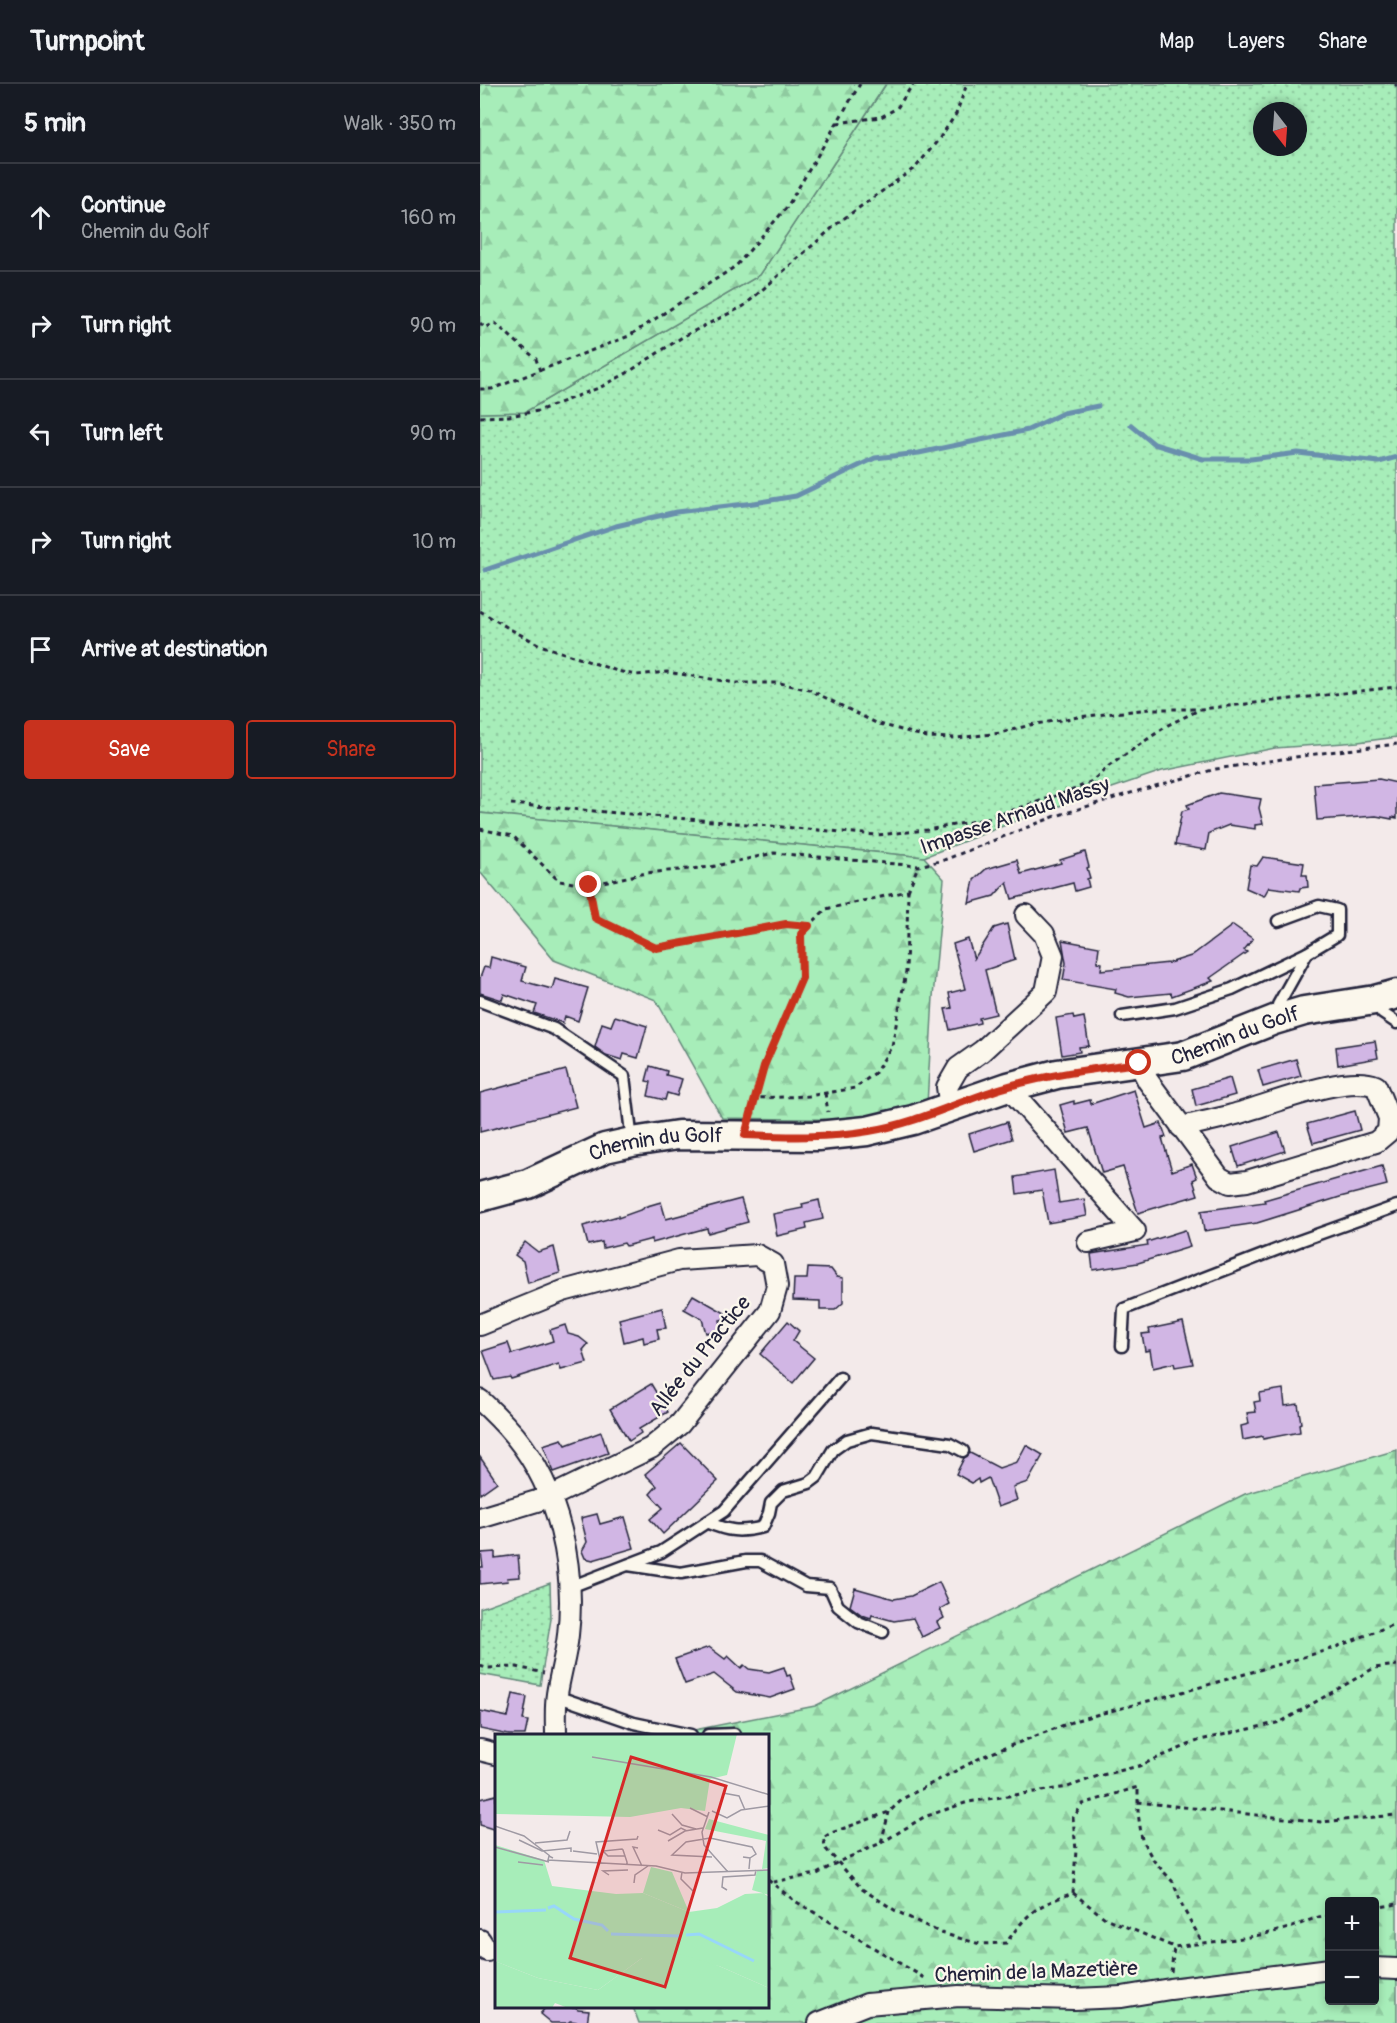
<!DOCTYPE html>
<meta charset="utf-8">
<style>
:root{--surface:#171b24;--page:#242831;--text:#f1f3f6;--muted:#9ea1a6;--line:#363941;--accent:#c8321e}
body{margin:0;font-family:Pangolin,sans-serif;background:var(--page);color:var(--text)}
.controls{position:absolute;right:18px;bottom:18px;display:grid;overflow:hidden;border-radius:6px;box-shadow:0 3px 9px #0003}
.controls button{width:54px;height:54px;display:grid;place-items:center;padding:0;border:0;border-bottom:2px solid var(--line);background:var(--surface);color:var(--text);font:30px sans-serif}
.compass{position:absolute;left:773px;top:18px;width:54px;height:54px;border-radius:50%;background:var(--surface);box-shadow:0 3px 9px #0003;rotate:163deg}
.stop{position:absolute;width:18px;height:18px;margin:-14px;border:4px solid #c8321e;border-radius:50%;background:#fff}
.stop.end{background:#c8321e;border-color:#fff;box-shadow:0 2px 6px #0008}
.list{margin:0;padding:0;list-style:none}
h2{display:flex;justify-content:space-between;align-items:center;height:78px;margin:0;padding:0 24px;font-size:26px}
h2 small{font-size:20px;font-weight:400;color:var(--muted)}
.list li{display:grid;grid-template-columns:39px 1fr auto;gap:18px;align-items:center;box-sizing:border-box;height:108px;padding:0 24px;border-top:2px solid var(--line)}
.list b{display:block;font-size:22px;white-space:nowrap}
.list p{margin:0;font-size:20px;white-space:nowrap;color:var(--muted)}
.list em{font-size:20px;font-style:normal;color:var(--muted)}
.actions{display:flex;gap:12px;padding:18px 24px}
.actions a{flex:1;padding:14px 0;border:2px solid var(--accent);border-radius:6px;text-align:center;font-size:21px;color:var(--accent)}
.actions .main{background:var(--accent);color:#fff}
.icon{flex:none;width:33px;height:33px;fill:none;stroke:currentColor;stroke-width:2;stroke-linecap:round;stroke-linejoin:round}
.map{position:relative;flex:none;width:917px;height:1939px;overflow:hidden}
header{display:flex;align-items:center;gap:36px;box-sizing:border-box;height:84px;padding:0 30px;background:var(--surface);border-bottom:2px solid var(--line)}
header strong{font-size:28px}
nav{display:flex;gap:33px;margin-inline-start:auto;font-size:21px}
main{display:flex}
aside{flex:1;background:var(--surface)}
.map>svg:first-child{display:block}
.grass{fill:url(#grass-dots);stroke:#64887a;stroke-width:1.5;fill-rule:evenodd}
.forest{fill:url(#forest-firs);stroke:#64887a;stroke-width:1.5;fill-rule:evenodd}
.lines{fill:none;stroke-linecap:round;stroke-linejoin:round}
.stream{stroke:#698fad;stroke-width:5}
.building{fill:#d1b6e4;stroke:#22223b;stroke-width:1.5}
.lane-casing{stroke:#22223b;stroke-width:15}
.street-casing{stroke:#22223b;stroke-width:24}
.secondary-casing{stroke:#22223b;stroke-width:33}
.path{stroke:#22223b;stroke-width:3;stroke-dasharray:4.5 4.5;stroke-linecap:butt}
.lane{stroke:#fbf7ec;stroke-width:10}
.street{stroke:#fbf7ec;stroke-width:20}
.secondary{stroke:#fbf7ec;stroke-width:28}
.route{stroke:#c8321e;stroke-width:8}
.labels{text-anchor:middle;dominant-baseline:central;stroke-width:4.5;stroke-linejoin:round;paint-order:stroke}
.street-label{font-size:21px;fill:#22223b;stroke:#fbf7ec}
.inset-river{fill:none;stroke:#98d7f9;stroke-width:3}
.inset-road{fill:none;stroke:#9f9aa4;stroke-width:1.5}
.view{fill:#d62828;fill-opacity:0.15;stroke:#d62828;stroke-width:3}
.inset-edge{fill:none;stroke:#22223b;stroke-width:3}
</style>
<header>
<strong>Turnpoint</strong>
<nav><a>Map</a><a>Layers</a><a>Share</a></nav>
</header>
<main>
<aside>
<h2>5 min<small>Walk · 350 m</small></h2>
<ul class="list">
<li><svg class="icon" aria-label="ahead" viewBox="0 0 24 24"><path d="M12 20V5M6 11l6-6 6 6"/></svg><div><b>Continue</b><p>Chemin du Golf</p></div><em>160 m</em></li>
<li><svg class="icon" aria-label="right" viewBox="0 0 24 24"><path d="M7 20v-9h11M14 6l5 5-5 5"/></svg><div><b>Turn right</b></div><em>90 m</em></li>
<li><svg class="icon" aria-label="left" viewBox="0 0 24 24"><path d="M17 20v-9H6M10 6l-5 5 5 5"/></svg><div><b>Turn left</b></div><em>90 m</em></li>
<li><svg class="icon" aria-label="right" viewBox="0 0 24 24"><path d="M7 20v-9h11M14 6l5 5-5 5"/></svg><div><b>Turn right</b></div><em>10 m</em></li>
<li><svg class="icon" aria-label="arrive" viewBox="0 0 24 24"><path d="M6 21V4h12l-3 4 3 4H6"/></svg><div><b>Arrive at destination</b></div></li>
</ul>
<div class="actions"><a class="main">Save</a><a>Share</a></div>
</aside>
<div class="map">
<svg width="917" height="1939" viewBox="0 0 917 1939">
<defs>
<pattern id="grass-dots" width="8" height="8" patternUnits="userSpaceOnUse" patternTransform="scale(1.5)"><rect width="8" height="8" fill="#a7edb9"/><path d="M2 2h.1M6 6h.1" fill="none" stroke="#8fcba0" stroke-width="1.8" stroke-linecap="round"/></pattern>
<pattern id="forest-firs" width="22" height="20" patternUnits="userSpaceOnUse" patternTransform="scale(1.5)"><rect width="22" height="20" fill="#a7edb9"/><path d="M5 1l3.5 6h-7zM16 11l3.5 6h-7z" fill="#8fcba0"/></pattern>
</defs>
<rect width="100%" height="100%" fill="#f3eaea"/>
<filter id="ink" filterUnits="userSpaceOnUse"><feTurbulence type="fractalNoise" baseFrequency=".0167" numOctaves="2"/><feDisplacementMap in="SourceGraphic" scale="12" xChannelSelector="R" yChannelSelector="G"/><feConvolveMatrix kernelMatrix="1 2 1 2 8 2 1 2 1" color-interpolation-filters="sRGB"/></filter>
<g filter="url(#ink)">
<!-- grass -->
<g class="grass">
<path d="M406,0H917V653L878,658L795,664L682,687L541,735L444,773L0,729V329L45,328L280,191ZM782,27H818V63H782Z"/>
<polygon points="70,1499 71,1535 60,1601 0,1590 0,1524"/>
</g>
<!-- forest -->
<g class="forest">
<polygon points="0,0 406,0 280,191 45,328 0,329"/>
<polygon points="0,729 444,773 464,795 453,913 447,1021 396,1036 242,1034 176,916 74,876 0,788"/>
<path d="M917,1366V1939H159L153,1923L288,1922V1651H189L335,1622L765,1410ZM850,1818H894V1916H850Z"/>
</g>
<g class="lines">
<!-- stream -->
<g class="stream">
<polyline points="651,341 674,360 723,375 771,375 818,369 899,378 917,373"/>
<polyline points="5,486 136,442 196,428 274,419 316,412 395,374 439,369 548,346 583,329 618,322"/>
</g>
</g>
<!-- building -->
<g class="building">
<polygon points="899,695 917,699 917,734 912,733 912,735 896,732 837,736 834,700"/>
<polygon points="739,709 781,715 779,724 783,740 775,741 775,745 749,741 729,749 726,766 695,761 702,727 709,725 707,721"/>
<polygon points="605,768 609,783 607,784 610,794 607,795 609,803 595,807 593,799 532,815 527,798 514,812 489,819 494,796 506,785 537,776 541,790 581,779 580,776"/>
<polygon points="783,773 824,779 822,791 827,791 828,803 820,804 819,807 789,803 784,812 766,804 770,781 777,782"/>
<polygon points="527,840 535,876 505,886 516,930 499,934 500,939 470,946 465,925 472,924 469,909 485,905 473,860 488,855 494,875 514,844"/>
<polygon points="753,841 773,855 764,866 767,868 730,894 733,897 692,912 691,909 649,913 635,909 636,905 583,896 586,879 582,856 619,863 617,878 622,879 621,886 689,879 711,872"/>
<polygon points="11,873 46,883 42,897 72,905 75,895 108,904 98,937 85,932 83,939 54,929 57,921 24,910 22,916 0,909 0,894 4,883 9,884"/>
<polygon points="593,931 594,935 604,933 609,962 599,963 600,968 582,971 576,934"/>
<polygon points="135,932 167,942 158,974 144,970 142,976 126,971 115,963 122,939 131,942"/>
<polygon points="895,957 898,974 858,981 856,963"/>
<polygon points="816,975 821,992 783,1003 778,986"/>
<polygon points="170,982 187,987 186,991 202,995 197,1012 187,1009 185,1016 168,1012 171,998 166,997"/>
<polygon points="86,986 96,1023 0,1048 0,1009"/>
<polygon points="750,994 755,1011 716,1022 712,1005"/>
<polygon points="654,1006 666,1044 681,1039 686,1053 682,1054 692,1087 712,1080 717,1094 713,1096 718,1111 658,1129 643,1083 622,1089 608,1044 588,1049 580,1021 594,1017 594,1020 610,1016 611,1020"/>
<polygon points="875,1027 880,1046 833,1059 827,1040"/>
<polygon points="527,1038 532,1055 494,1067 489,1050"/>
<polygon points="799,1048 805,1067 758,1082 752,1063"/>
<polygon points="902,1082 907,1101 860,1113 777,1139 724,1147 721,1127 785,1118 784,1116"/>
<polygon points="574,1086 579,1119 604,1115 607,1132 568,1139 562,1106 537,1110 535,1093"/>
<polygon points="261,1115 268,1138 228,1149 227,1144 172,1159 172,1155 146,1162 144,1159 123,1164 122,1158 108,1161 103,1142 138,1132 138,1134 163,1125 164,1123 181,1118 186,1135"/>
<polygon points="339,1116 343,1135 326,1139 327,1145 297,1152 293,1130 323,1124 322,1120"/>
<polygon points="705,1146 710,1163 658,1179 613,1186 611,1170 668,1161 667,1158"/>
<polygon points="45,1158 58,1168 74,1163 80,1189 48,1199 43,1177 35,1171"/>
<polygon points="328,1184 351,1185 357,1193 363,1194 363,1219 355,1226 340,1226 340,1217 313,1216 314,1195 327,1195"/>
<polygon points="213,1211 252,1233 240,1236 242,1245 226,1249 222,1235 204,1225"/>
<polygon points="182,1224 186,1244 177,1245 179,1255 164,1259 163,1253 144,1258 139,1235"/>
<polygon points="308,1237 319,1247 313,1257 334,1274 313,1299 280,1270"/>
<polygon points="703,1238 713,1280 695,1283 694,1279 673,1284 670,1266 665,1267 662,1250 670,1249 669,1245"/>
<polygon points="85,1241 88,1250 99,1253 108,1260 103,1266 107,1279 81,1286 79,1280 31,1295 30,1293 14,1296 3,1267 28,1259 32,1270 73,1257 70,1246"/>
<polygon points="171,1300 188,1328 159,1345 161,1349 149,1357 130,1325"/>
<polygon points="803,1305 805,1322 818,1320 821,1339 819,1340 820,1348 783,1355 783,1352 763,1356 761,1342 769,1340 767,1329 776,1328 774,1318 780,1317 779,1309"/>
<polygon points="121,1348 128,1369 74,1388 63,1361 82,1355 86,1361"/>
<polygon points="201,1359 238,1397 183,1450 170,1435 183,1424 170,1410 177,1402 165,1390"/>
<polygon points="546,1361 563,1371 548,1398 533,1403 537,1416 518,1423 508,1394 499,1399 498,1395 492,1399 476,1390 484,1374 490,1369 519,1384 537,1378"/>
<polygon points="0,1373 17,1398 0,1410"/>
<polygon points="117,1430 120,1440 145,1433 154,1464 113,1476 105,1474 102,1467 107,1458 101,1434"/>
<polygon points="15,1468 15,1474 38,1471 40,1493 27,1494 28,1497 0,1500 0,1483 3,1483 1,1469"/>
<polygon points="459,1498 469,1520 460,1525 464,1534 457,1538 460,1544 442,1553 433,1534 414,1537 392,1531 391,1534 382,1531 370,1522 375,1504 414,1515 431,1512"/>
<polygon points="229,1563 245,1575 248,1572 261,1584 264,1581 269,1585 289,1588 304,1583 307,1592 310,1591 315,1605 290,1614 257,1608 234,1590 205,1600 195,1575"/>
<polygon points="33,1610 47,1613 43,1636 48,1637 45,1651 29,1651 0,1645 0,1627 28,1633"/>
<polygon points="16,1711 16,1746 0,1741 0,1715"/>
<polygon points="66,1923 95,1923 98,1925 109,1926 107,1939 90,1937 88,1939 71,1939 60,1930"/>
</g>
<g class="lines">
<!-- lane casing -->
<g class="lane-casing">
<g id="lane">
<polyline points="895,916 902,929 917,939"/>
<polyline points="0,917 74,945 144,992 152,1057"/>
<polyline points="798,921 827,869"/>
<polyline points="642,932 695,924 752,905 827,869 857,851 857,826 839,822 798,837"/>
<polyline points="642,1262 644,1225 819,1157 917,1122"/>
<path d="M226,1438C248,1447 259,1449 283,1443L289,1429L291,1419L303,1407L329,1399L337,1393L353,1366L367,1356L392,1349L470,1360L483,1367"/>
<polyline points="148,1481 201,1489 266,1477 280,1477 326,1502 350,1504 358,1522 378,1538 403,1548"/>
<polyline points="90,1503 181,1468 244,1427 360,1294"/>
<polyline points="76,1612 154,1639 211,1651"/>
<polyline points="228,1651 254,1650"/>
</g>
</g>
<!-- street casing -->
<g class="street-casing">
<g id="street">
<path d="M659,979L668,997L739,1093L750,1099L767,1097L896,1058L908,1048L909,1034L896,1002C864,989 787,1022 752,1031C735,1036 718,1039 701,1043"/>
<polyline points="528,1003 655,1147 608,1158"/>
<polyline points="470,1023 467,1003 478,984 502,967 566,908 573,872 564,850 546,831"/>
<polyline points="0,1241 83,1207 199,1176 277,1171 293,1180 297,1202 290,1227 200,1340 171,1364 70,1413 0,1434"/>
<path d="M0,1316C12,1327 24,1339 35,1352C79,1406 96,1483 88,1551C86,1571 80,1590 77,1610C75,1623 76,1638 76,1651"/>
<polyline points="0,1666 16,1670"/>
<polyline points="0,1856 7,1867"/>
<polyline points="894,1884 917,1885"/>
<polyline points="339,1939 387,1920 479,1912 594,1915 642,1913 690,1905 850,1885"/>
</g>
</g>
<!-- secondary casing -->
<g class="secondary-casing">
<g id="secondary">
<path id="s1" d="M0,1113L48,1100L125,1064L152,1058L198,1051L338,1052L387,1047L433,1036L528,1003L577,990L703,972L794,936L824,927L895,916L917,910"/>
</g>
</g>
<!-- path -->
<g class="path">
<polyline points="915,0 917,2"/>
<polyline points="357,39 401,33 417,24 433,0"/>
<polyline points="0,239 5,244 15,239 56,275 60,287"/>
<polyline points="0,305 12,305 149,252 256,182 307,123 380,0"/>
<polyline points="0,333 29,332 58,327 121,303 147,289 204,252 264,222 359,138 436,83 459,55 476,30 487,0"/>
<polyline points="0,527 30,545 60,561 137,587 156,591 187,588 256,599 300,599 330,606 396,639 447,653 476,654 521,649 550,641 598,633 670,625 721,625 917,603"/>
<polyline points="31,720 397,751 447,746 506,735 593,706 612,697 629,682 688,641 719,626"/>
<polyline points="0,745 33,752 79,797 109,801 166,789 231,783 294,769 438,782 464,776 576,732 654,708 736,685 849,668 917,660"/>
<polyline points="109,801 115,834 176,864 306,840 329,842"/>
<polyline points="428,807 438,782"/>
<polyline points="345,1009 348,1028"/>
<polyline points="271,1029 284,982 322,894 321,850 346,825 428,807 426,888 420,920 412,962 395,989 375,1004 329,1012 275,1014"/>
<polyline points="0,1582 6,1584 37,1583 64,1589"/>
<polyline points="658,1718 841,1738 917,1731"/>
<polyline points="401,1759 444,1733 488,1718 588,1703 618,1692 659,1682 720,1656 801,1638 894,1584 917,1581"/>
<polyline points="288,1796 315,1817 448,1896"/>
<polyline points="293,1798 337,1790 358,1778 401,1759 409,1728"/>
<polyline points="593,1809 625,1834 694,1863 723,1859"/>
<polyline points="894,1824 917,1820"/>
<path d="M850,1831C835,1832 823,1840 809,1844C781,1852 752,1856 723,1859L704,1826L693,1798L674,1777L662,1756L658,1729V1703L603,1720L593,1734L596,1766L593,1809C556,1822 549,1827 526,1859L500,1860L461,1849L416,1827L382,1805L346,1765L343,1754L351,1749L409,1728L424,1714L504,1672L597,1636L717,1604L851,1565L917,1539"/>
<polyline points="691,1888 694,1863"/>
</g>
<!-- lane -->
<use href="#lane" class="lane"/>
<!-- street -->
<use href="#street" class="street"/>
<!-- secondary -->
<use href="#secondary" class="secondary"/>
</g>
</g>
<g class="lines" filter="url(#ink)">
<!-- route -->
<path class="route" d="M109,801L115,834L176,864L306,840L329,842L321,850L322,894L284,982L265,1051C306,1053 348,1054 389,1047C434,1040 476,1019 519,1005C565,991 612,985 659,979"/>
</g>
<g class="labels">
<!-- street labels -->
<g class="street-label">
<text transform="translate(535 732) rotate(-19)">Impasse Arnaud Massy</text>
<text stroke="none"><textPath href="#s1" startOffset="780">Chemin du Golf</textPath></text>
<text stroke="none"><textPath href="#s1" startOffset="186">Chemin du Golf</textPath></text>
<text transform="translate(220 1272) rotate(-51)">Allée du Practice</text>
<text transform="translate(556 1888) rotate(-2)">Chemin de la Mazetière</text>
</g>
</g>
<!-- overview -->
<g transform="translate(15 1650)">
<rect width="274" height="274" fill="#f3eaea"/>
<path d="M214,85L274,101V134L267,135L271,107L210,95ZM0,111L49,126L57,152L121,160L148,159L194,178L222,174L250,160L268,159L274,163V254L224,232L147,224L103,256L43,244L2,228ZM262,137H274V161L257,156Z" fill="#a7edb9"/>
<path d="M0,0H242L232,41L215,45L210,77L186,74L135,83L0,80ZM156,133L177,138L194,178L148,159ZM175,217L224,232L274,254V274H73L60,269L57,274H0V227L43,244L103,256L147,224Z" fill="#a7edb9"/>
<path class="inset-river" d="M53,174L59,172L79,185L107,191L113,197M0,178L51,176M116,200L184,202M191,201L204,200L259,227"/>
<path class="inset-road" d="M97,23L216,43L275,61M228,59L244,62L250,76M195,74L213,83M217,77L232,84L246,76L275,72M214,78L207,98L209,111L233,138M177,80L187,91L201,95M0,92L29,102L55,122M163,96L175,101L186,94L192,97M24,106L47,117L76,114V118M173,107L190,97L208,94M40,109L72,106L75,97M0,113L54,128M143,114L138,113L147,132M78,117L102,120M130,122H113L108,117L127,115L128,116L132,128V130M217,123L177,121L191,108L215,104L257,113L261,120L255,124M248,123L255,124L254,135M58,124L54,122L53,126L161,132L190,139L275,136M23,128L48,131M106,130L101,108L142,105L143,102M187,138L186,145L199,158M114,141L108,137L133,136M139,149L140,141L153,132M232,156L227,153L228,143L260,141L261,136"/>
<path class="view" d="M136,23L231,52L170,253L75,224Z"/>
<rect width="274" height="274" class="inset-edge"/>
</g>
</svg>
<div class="controls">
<button>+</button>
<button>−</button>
</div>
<svg class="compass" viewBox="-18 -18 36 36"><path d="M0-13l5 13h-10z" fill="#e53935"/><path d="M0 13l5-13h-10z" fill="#9ea1a6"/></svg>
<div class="stop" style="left:659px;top:979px"></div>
<div class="stop end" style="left:109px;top:801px"></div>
</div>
</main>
